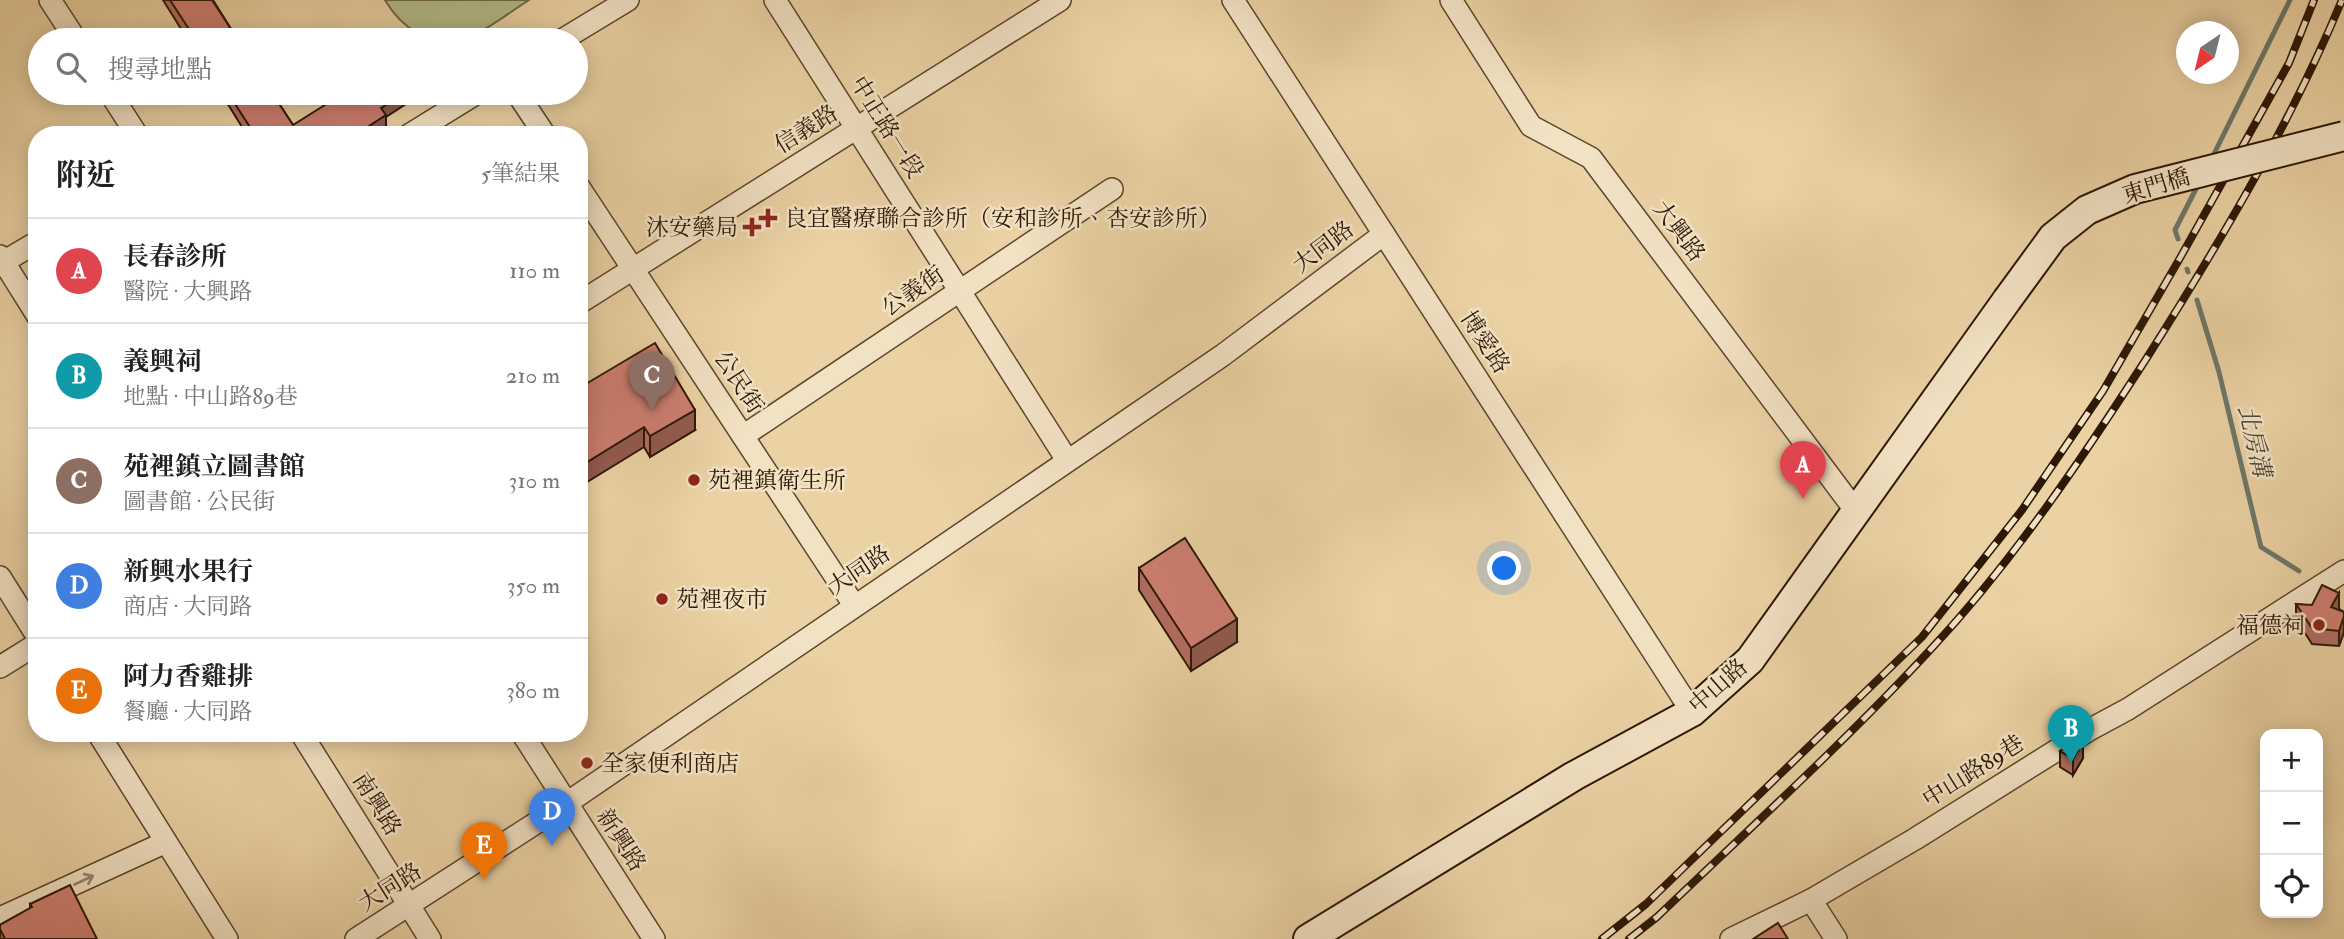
<!DOCTYPE html>
<html lang="zh-TW">
<meta charset="utf-8">
<style>
:root{--surface:#fff;--page:#f2f2f2;--text:#222;--muted:#767676;--line:#e0e0e0;--accent:#ea580c}
body{margin:0;font-family:"IM FELL Double Pica","Noto Serif TC",serif;background:var(--page);color:var(--text)}
.controls{position:absolute;right:21px;bottom:21px;display:grid;overflow:hidden;border-radius:14px;box-shadow:0 4px 18px #0003}
.controls button{width:63px;height:63px;display:grid;place-items:center;padding:0;border:0;border-bottom:2px solid var(--line);background:var(--surface);color:var(--text);font:35px sans-serif}
.compass{position:absolute;left:2176px;top:21px;width:63px;height:63px;border-radius:50%;background:var(--surface);box-shadow:0 4px 18px #0003;rotate:215deg}
.you{position:absolute;left:1505px;top:569px;width:24px;height:24px;margin:-18px;border:5px solid #fff;border-radius:50%;background:#1a73e8;box-shadow:0 0 0 10px #1a73e833}
.badge{display:grid;place-items:center;width:46px;height:46px;border-radius:50%;background:var(--accent);color:#fff;font-size:23px;font-weight:700}
.pin{position:absolute;translate:-50% -58px;filter:drop-shadow(0 2px 4px #0008)}
.pin::after{content:'';position:absolute;top:37px;width:24px;height:21px;background:inherit;clip-path:polygon(0 0,100% 0,50% 100%)}
.list{margin:0;padding:0;list-style:none}
h2{display:flex;justify-content:space-between;align-items:center;height:91px;margin:0;padding:0 28px;font-size:30px}
h2 small{font-size:23px;font-weight:400;color:var(--muted)}
.list li{display:grid;grid-template-columns:46px 1fr auto;gap:21px;align-items:center;box-sizing:border-box;height:105px;padding:0 28px;border-top:2px solid var(--line)}
.list b{display:block;font-size:26px;white-space:nowrap}
.list p{margin:0;font-size:23px;white-space:nowrap;color:var(--muted)}
.list em{font-size:23px;font-style:normal;color:var(--muted)}
.icon{flex:none;width:38px;height:38px;fill:none;stroke:currentColor;stroke-width:2;stroke-linecap:round;stroke-linejoin:round}
.map{position:relative;flex:none;width:2344px;height:939px;overflow:hidden}
.search{position:absolute;background:var(--surface);box-shadow:0 4px 18px #0003;left:28px;top:28px;width:560px;height:77px;display:flex;align-items:center;gap:18px;box-sizing:border-box;padding:0 24px;border-radius:38px;color:var(--muted);font-size:26px}
.panel{position:absolute;background:var(--surface);box-shadow:0 4px 18px #0003;left:28px;top:126px;width:560px;height:616px;border-radius:28px}
.map>svg:first-child{display:block}
.green{fill:#b4bd88;stroke:#706a46;stroke-width:2}
.lines{fill:none;stroke-linecap:round;stroke-linejoin:round}
.stream{stroke:#6e7769;stroke-width:5}
.street-casing{stroke:#5c462c;stroke-width:24}
.secondary-casing{stroke:#2d1804;stroke-width:32}
.street{stroke:#f2e2c4;stroke-width:21}
.secondary{stroke:#f2e2c4;stroke-width:28}
.rail-casing{stroke:#2d1804;stroke-width:8}
.rail{stroke:#f2e2c4;stroke-width:5;stroke-dasharray:16;stroke-linecap:butt}
.secondary-bridge-casing{stroke:#2d1804;stroke-width:32;stroke-linecap:butt}
.secondary-bridge{stroke:#f2e2c4;stroke-width:28}
.wall{fill:#b26d62;stroke:#2d1804;stroke-width:2}
.shaded-wall{fill:#915950;stroke:#2d1804;stroke-width:2}
.building{fill:#cf7f72;stroke:#2d1804;stroke-width:2}
.oneway{stroke:#99876e}
.poi-dot{fill:#8f2418;stroke:#f2e2c4;stroke-width:2.5}
.labels{text-anchor:middle;dominant-baseline:central;stroke-width:5;stroke-linejoin:round;paint-order:stroke}
.street-label{font-size:23px;fill:#2d1804;stroke:#f2e2c4}
.poi-label{font-size:23px;fill:#2d1804;stroke:#f2e2c4;text-anchor:start}
.water-label{font-size:24px;font-style:italic;fill:#4d4736;stroke:#f2e2c4}
</style>
<div class="map">
<svg width="2344" height="939" viewBox="0 0 2344 939">
<rect width="100%" height="100%" fill="#ebd2a4"/>
<filter id="stains"><feTurbulence type="fractalNoise" baseFrequency=".00286" numOctaves="4"/><feColorMatrix values="0 0 0 0 .2 0 0 0 0 .09 0 0 0 0 .02 0 0 0 .5 -.17"/></filter>
<radialGradient id="worn" r=".72"><stop offset=".6" stop-color="#630" stop-opacity="0"/><stop offset="1" stop-color="#630" stop-opacity=".3"/></radialGradient>
<!-- green -->
<path class="green" d="M385,0H529C513,10 479,36 463,40C430,49 400,26 385,0Z"/>
<g class="lines">
<!-- stream -->
<g class="stream">
<polyline points="2211,160 2290,0"/>
<polyline points="2178,239 2175,230 2200,181"/>
<polyline points="2187,269 2188,272"/>
<polyline points="2197,300 2219,372 2261,547 2299,571"/>
</g>
<!-- street casing -->
<g class="street-casing">
<g id="street">
<polyline points="50,0 76,40"/>
<polyline points="775,0 1067,460"/>
<polyline points="1233,0 1692,712"/>
<polyline points="1451,0 1531,126 1591,158 1855,510"/>
<polyline points="562,40 628,0"/>
<polyline points="110,93 137,135"/>
<polyline points="517,93 545,135"/>
<polyline points="409,135 477,93"/>
<polyline points="579,187 854,605"/>
<polyline points="0,256 37,315"/>
<polyline points="0,264 37,242"/>
<polyline points="579,303 1060,0"/>
<polyline points="743,436 1112,189"/>
<polyline points="0,577 37,636"/>
<polyline points="0,667 37,644"/>
<polyline points="98,733 227,939"/>
<polyline points="301,733 430,939"/>
<polyline points="522,733 654,939"/>
<polyline points="1811,900 1836,939"/>
<polyline points="0,918 166,842"/>
<polyline points="356,939 567,803 1223,355 1384,234"/>
<polyline points="1731,939 1811,900 1915,839 2089,730 2128,709 2344,571"/>
</g>
</g>
<!-- secondary casing -->
<g class="secondary-casing">
<polyline id="secondary" points="1308,939 1574,776 1692,712 1750,660 2007,300"/>
</g>
<!-- street -->
<use href="#street" class="street"/>
<!-- secondary -->
<use href="#secondary" class="secondary"/>
<!-- rail casing -->
<g class="rail-casing">
<g id="rail">
<polyline points="1602,939 1646,904 1922,637 2022,510 2103,391 2180,258 2289,63 2314,0"/>
<path d="M1629,939L1657,917C1749,829 1844,743 1931,649C2014,560 2082,459 2148,356C2220,242 2290,125 2342,0"/>
</g>
</g>
<!-- rail -->
<use href="#rail" class="rail"/>
<!-- secondary-bridge casing -->
<g class="secondary-bridge-casing">
<polyline id="secondary-bridge" points="2007,300 2053,237 2087,210 2135,189 2344,136"/>
</g>
<!-- secondary-bridge -->
<use href="#secondary-bridge" class="secondary-bridge"/>
</g>
<!-- wall -->
<g class="wall">
<polygon points="163,0 213,0 238,40 188,40"/>
<polygon points="221,93 272,93 293,125 386,117 386,127 374,135 247,135"/>
<polygon points="579,388 695,430 650,457 644,447"/>
<polygon points="1139,568 1237,642 1191,671 1139,590"/>
<polygon points="2296,604 2339,609 2344,612 2344,632 2339,646 2312,644 2296,619"/>
<polygon points="2060,751 2083,758 2073,775 2060,767"/>
<polygon points="30,904 97,939 0,939 0,925 30,908"/>
</g>
<!-- shaded-wall -->
<g class="shaded-wall">
<polygon points="404,93 423,93 386,117 386,127 374,135 355,135 381,108"/>
<polygon points="695,410 695,430 650,457 650,436"/>
<polygon points="644,427 644,447 579,487 579,467"/>
<polygon points="2339,593 2339,609 2331,622 2331,607"/>
<polygon points="2344,616 2344,632 2339,646 2339,631"/>
<polygon points="1237,619 1237,642 1191,671 1191,648"/>
<polygon points="2083,742 2083,758 2073,775 2073,759"/>
</g>
<!-- building -->
<g class="building">
<polygon points="170,0 212,0 238,40 196,40"/>
<polygon points="228,93 272,93 293,125 344,93 404,93 381,108 386,115 355,135 255,135"/>
<polygon points="655,343 695,410 650,436 644,427 579,467 579,388"/>
<polygon points="1185,538 1237,619 1191,648 1139,568"/>
<polygon points="2322,585 2339,593 2331,607 2344,612 2344,616 2339,631 2312,628 2296,604 2312,605"/>
<polygon points="2075,738 2083,742 2073,759 2060,751"/>
<polygon points="70,885 97,939 5,939 0,929 0,925 32,907 30,904"/>
<polygon points="1778,923 1788,939 1753,939"/>
</g>
<!-- one-way arrows -->
<defs><path id="oneway-shaft" d="M-6 0H5M1.5-3L5.5 0L1.5 3" fill="none" stroke-width="1.6" stroke-linecap="round" stroke-linejoin="round" transform="scale(1.75)"/></defs>
<use class="oneway" href="#oneway-shaft" transform="translate(84 880) rotate(-25)"/>
<!-- markers -->
<g class="poi-dot">
<path d="M764.5 207.5h7v7h7v7h-7v7h-7v-7h-7v-7h7z"/>
<path d="M748.5 216.5h7v7h7v7h-7v7h-7v-7h-7v-7h7z"/>
<circle cx="694" cy="480" r="7"/>
<circle cx="662" cy="599" r="7"/>
<circle cx="2319" cy="625" r="7"/>
<circle cx="587" cy="763" r="7"/>
</g>
<g class="labels">
<!-- street labels -->
<g class="street-label">
<text transform="translate(887 127) rotate(58)">中正路一段</text>
<text transform="translate(806 129) rotate(-32)">信義路</text>
<text transform="translate(2156 186) rotate(-17)">東門橋</text>
<text transform="translate(1679 231) rotate(53)">大興路</text>
<text transform="translate(1323 247) rotate(-37)">大同路</text>
<text transform="translate(913 291) rotate(-34)">公義街</text>
<text transform="translate(1485 342) rotate(57)">博愛路</text>
<text transform="translate(739 382) rotate(57)">公民街</text>
<text transform="translate(859 570) rotate(-34)">大同路</text>
<text transform="translate(1718 686) rotate(-41)">中山路</text>
<text transform="translate(1973 771) rotate(-32)">中山路89巷</text>
<text transform="translate(377 804) rotate(58)">南興路</text>
<text transform="translate(621 840) rotate(57)">新興路</text>
<text transform="translate(390 887) rotate(-32)">大同路</text>
</g>
<!-- poi labels -->
<g class="poi-label">
<text x="784" y="218">良宜醫療聯合診所（安和診所、杏安診所）</text>
<text x="738" y="227" text-anchor="end">沐安藥局</text>
<text x="708" y="480">苑裡鎮衛生所</text>
<text x="676" y="599">苑裡夜市</text>
<text x="2305" y="625" text-anchor="end">福德祠</text>
<text x="601" y="763">全家便利商店</text>
</g>
<!-- water labels -->
<g class="water-label">
<text transform="translate(2254 441) rotate(77)">北房溝</text>
</g>
</g>
<rect width="100%" height="100%" filter="url(#stains)"/>
<rect width="100%" height="100%" fill="url(#worn)"/>
</svg>
<div class="controls">
<button>+</button>
<button>−</button>
<button><svg class="icon" aria-label="locate" viewBox="0 0 24 24"><circle cx="12" cy="12" r="6"/><path d="M12 2v4M12 18v4M2 12h4M18 12h4"/></svg></button>
</div>
<svg class="compass" viewBox="-18 -18 36 36"><path d="M0-13l5 13h-10z" fill="#e53935"/><path d="M0 13l5-13h-10z" fill="#767676"/></svg>
<div class="you"></div>
<div class="pin badge" style="left:1803px;top:499px;background:#e0444e">A</div>
<div class="pin badge" style="left:2071px;top:763px;background:#0f9aa8">B</div>
<div class="pin badge" style="left:652px;top:410px;background:#8d6e63">C</div>
<div class="pin badge" style="left:552px;top:846px;background:#3f7fe0">D</div>
<div class="pin badge" style="left:484px;top:880px;background:#e8710a">E</div>
<div class="search"><svg class="icon" aria-label="search" viewBox="0 0 24 24"><circle cx="10" cy="10" r="6"/><path d="M15 15l6 6"/></svg>搜尋地點</div>
<section class="panel">
<h2>附近<small>5筆結果</small></h2>
<ul class="list">
<li><span class="badge" style="background:#e0444e">A</span><div><b>長春診所</b><p>醫院 · 大興路</p></div><em>110 m</em></li>
<li><span class="badge" style="background:#0f9aa8">B</span><div><b>義興祠</b><p>地點 · 中山路89巷</p></div><em>210 m</em></li>
<li><span class="badge" style="background:#8d6e63">C</span><div><b>苑裡鎮立圖書館</b><p>圖書館 · 公民街</p></div><em>310 m</em></li>
<li><span class="badge" style="background:#3f7fe0">D</span><div><b>新興水果行</b><p>商店 · 大同路</p></div><em>350 m</em></li>
<li><span class="badge" style="background:#e8710a">E</span><div><b>阿力香雞排</b><p>餐廳 · 大同路</p></div><em>380 m</em></li>
</ul>
</section>
</div>
